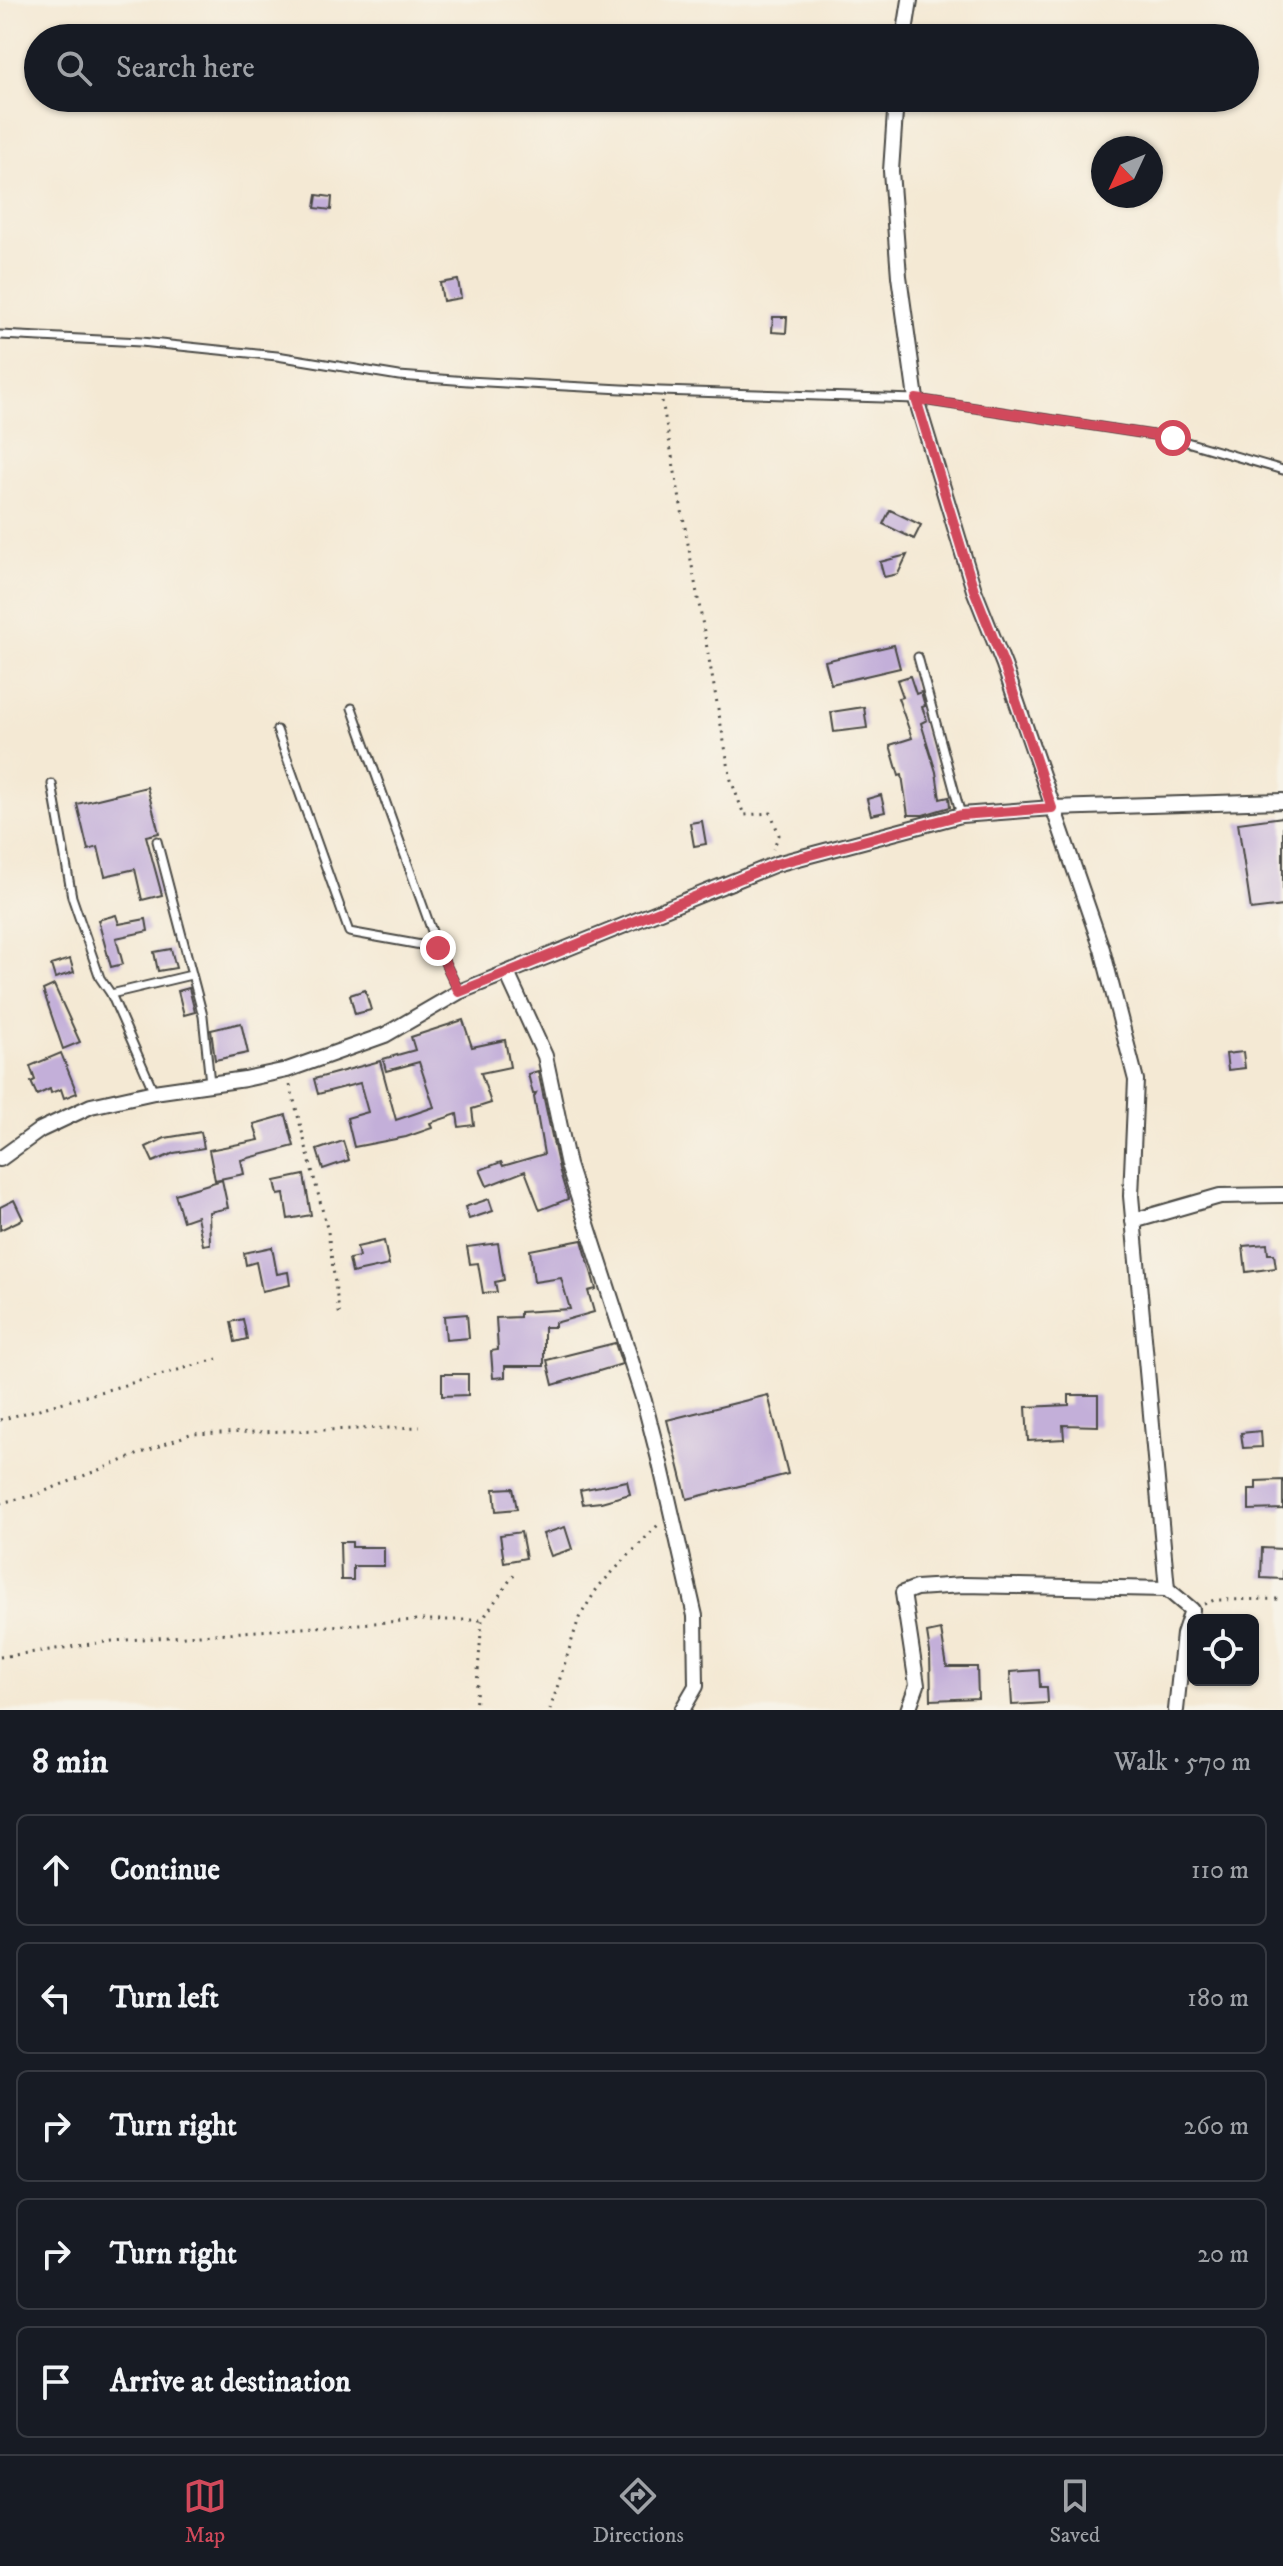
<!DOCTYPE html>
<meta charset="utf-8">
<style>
:root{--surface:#171b24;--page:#20242c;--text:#f1f3f6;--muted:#9ea1a6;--line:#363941;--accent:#d1495b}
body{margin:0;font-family:"IM FELL DW Pica",serif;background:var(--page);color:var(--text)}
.controls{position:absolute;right:24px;bottom:24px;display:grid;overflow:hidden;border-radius:12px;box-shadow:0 2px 6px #0004}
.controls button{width:72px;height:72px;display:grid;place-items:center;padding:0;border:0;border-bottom:2px solid var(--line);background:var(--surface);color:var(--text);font:40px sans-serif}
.compass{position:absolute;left:1091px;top:136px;width:72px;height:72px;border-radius:50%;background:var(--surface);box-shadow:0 2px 6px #0004;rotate:226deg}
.stop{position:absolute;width:24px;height:24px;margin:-18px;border:6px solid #d1495b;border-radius:50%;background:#fff}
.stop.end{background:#d1495b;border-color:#fff;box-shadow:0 2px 8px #0008}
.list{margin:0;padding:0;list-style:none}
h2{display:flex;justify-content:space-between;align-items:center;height:104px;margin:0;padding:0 32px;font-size:34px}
h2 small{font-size:26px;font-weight:400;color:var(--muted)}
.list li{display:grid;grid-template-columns:52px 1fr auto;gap:24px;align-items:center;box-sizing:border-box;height:112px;margin:0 16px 16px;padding:0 16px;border:2px solid var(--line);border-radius:12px}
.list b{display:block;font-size:30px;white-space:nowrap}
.list em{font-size:26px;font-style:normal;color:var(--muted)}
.icon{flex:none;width:44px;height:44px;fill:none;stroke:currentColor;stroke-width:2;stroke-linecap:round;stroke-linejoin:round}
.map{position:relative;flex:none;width:1283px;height:1710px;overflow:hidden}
.search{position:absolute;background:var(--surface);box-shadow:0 2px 6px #0004;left:24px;right:24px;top:24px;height:88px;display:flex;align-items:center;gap:20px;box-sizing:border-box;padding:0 28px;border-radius:44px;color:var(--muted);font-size:30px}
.sheet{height:744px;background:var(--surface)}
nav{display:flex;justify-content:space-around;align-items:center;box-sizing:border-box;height:112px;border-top:2px solid var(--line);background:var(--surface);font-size:22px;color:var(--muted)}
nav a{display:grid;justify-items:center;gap:4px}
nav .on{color:var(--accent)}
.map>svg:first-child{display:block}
.building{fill:#c3afd9}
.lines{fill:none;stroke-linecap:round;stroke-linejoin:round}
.lane-casing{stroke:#494844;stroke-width:11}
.street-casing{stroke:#494844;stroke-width:18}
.path{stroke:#494844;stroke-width:3;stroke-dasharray:2 6;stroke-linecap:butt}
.lane{stroke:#fff;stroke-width:7}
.street{stroke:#fff;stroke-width:14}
.route{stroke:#d1495b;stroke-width:10}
</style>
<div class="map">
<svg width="1283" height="1710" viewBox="0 0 1283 1710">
<rect width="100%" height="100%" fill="#f7f3e8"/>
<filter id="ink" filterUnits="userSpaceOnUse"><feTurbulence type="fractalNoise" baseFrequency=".0125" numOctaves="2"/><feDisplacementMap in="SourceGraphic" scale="16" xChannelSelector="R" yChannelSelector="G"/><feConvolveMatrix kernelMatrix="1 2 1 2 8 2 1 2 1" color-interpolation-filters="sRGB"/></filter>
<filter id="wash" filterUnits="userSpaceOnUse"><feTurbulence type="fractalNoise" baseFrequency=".006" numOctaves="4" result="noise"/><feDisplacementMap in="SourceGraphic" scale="32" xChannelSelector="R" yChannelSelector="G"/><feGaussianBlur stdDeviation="1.8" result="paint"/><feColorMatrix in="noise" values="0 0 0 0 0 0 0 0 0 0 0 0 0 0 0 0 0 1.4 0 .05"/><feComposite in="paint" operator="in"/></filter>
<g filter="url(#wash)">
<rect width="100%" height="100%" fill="#f4e9d4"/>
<g id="blocks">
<!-- building -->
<g class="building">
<polygon points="317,195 332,197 331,210 315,208"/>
<polygon points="458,280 461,298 443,301 440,283"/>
<polygon points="773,317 787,317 786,333 772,332"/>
<polygon points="890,510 921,525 914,539 883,524"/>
<polygon points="907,555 898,574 884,577 880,562"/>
<polygon points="894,645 900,668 831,684 825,661"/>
<polygon points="910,676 916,694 921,692 925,706 922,707 927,720 921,723 936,772 940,799 949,797 950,807 923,815 908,815 902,775 899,776 890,745 912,738 898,698 903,697 897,680"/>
<polygon points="864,707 867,728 834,732 831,712"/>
<polygon points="147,787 159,833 146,836 162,895 142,900 135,869 105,876 98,847 88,850 77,804"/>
<polygon points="881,795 885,812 871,815 867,799"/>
<polygon points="1283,817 1283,906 1251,910 1238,823"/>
<polygon points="702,821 706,844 694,846 690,823"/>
<polygon points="116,915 119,924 146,919 148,931 116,938 123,964 111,967 98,920"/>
<polygon points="171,949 176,968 158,971 154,952"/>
<polygon points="70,959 74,972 55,978 51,965"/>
<polygon points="54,985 80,1042 63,1049 43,990"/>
<polygon points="189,988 195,1012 184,1015 178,991"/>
<polygon points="365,990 371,1010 355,1014 350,995"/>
<polygon points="463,1020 472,1047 505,1040 510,1067 481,1073 491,1103 472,1109 474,1125 459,1127 457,1114 430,1123 432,1128 406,1137 354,1147 347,1118 368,1112 360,1083 318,1094 314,1079 380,1061 396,1120 434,1107 419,1062 386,1071 383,1059 415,1050 411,1037"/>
<polygon points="241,1023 248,1053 215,1060 211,1030"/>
<polygon points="1243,1052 1245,1068 1228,1070 1226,1054"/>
<polygon points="61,1053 77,1093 64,1098 61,1089 51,1093 50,1089 37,1095 31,1082 35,1080 30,1066"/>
<polygon points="538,1071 559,1169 568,1199 540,1210 525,1171 487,1186 480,1170 501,1162 503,1166 544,1154 534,1097 536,1093 533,1094 528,1074"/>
<polygon points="286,1115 294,1146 241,1160 244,1174 215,1180 209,1150 259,1140 254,1124"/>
<polygon points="201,1132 204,1148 174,1153 153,1162 146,1147 165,1138"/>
<polygon points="343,1141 349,1160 323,1169 317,1150"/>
<polygon points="304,1175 311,1215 288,1219 284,1194 278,1195 275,1181"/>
<polygon points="222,1180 228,1208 209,1212 210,1244 203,1245 197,1216 183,1221 175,1194"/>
<polygon points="489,1199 493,1211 469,1219 465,1207"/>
<polygon points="14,1200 23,1219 0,1230 0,1207"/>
<polygon points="582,1240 596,1289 588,1291 594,1312 555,1323 555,1327 544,1327 544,1366 505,1366 505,1377 493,1378 491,1351 498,1350 496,1318 520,1317 520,1312 570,1309 561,1278 534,1282 530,1250"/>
<polygon points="384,1241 389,1265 352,1273 349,1259 359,1257 357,1247"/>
<polygon points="498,1243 504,1280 495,1282 497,1292 483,1293 478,1263 470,1264 467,1247"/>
<polygon points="1267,1244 1268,1254 1274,1254 1276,1268 1246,1272 1243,1246"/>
<polygon points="272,1247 277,1274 288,1272 290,1285 262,1291 256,1262 246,1265 244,1253"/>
<polygon points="467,1314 469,1338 446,1340 444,1316"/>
<polygon points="243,1319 247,1339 235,1342 231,1322"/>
<polygon points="615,1343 622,1364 553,1385 547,1360"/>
<polygon points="442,1374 468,1374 468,1395 442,1396"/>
<polygon points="768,1395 788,1474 687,1499 667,1420"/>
<polygon points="1069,1395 1098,1395 1098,1426 1063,1425 1064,1439 1028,1441 1026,1407 1069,1405"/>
<polygon points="1261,1431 1262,1447 1243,1448 1241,1433"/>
<polygon points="1283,1480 1283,1509 1249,1510 1249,1489 1256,1489 1256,1481"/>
<polygon points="627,1481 630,1494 601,1502 583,1504 580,1490"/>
<polygon points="513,1488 517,1509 496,1511 494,1489"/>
<polygon points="565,1527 572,1549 551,1556 543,1534"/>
<polygon points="521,1532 526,1558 504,1562 500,1535"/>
<polygon points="340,1542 352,1542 352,1547 384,1547 384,1566 353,1566 353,1580 341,1580"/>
<polygon points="1262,1548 1283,1549 1283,1579 1261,1578"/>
<polygon points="941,1630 947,1667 977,1667 978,1698 931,1700 930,1652 927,1633"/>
<polygon points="1039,1670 1040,1687 1047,1687 1048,1703 1012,1705 1010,1672"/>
</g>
</g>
</g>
<g filter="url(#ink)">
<use href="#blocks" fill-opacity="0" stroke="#494844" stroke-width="2"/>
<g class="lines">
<!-- lane casing -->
<g class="lane-casing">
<g id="lane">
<polyline points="0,335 141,342 277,356 399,376 468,381 660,391 916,399 1173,438 1283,470"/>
<polyline points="918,657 961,815"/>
<polyline points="352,708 438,948 459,992"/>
<polyline points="277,730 349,932 438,948"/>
<polyline points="52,784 72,897 100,978 111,994 154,1092"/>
<polyline points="157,841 203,1016 210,1083"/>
<polyline points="111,994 191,975"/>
</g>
</g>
<!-- street casing -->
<g class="street-casing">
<g id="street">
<polyline points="904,38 910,0"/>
<polyline points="896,98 891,171 899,276 916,399 974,590 1004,665 1102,949 1136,1080 1131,1196 1167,1589 1192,1610 1184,1634 1176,1710"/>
<polyline points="507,973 545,1056 568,1165 644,1401 660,1463 695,1616 696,1686 682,1710"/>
<polyline points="0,1159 40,1130 91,1106 154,1092 245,1079 287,1070 385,1035 459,992 776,864 961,815 1052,808 1283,801"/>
<polyline points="1133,1221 1220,1196 1283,1195"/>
<polyline points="908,1710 917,1685 903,1593 916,1588 963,1585 1167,1589"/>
</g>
</g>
<!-- path -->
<g class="path">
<polyline points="662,401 731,780 744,815 771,813 779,835 773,849"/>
<polyline points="290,1085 328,1232 340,1319"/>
<polyline points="0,1420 217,1359"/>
<polyline points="0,1503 35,1495 190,1434 420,1427"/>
<polyline points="1204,1604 1214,1600 1283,1599"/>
<polyline points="0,1657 112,1641 417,1620 482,1620"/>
<polyline points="475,1710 482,1620 517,1570"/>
<polyline points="550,1710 579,1618 598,1587 658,1525"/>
</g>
<!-- lane -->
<use href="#lane" class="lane"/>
<!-- street -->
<use href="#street" class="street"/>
</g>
</g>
<g class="lines" filter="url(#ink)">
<!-- route -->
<polyline class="route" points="438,948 459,992 776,864 961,815 1052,808 1004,665 974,590 916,399 1173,438"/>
</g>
</svg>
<div class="controls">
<button><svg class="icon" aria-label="locate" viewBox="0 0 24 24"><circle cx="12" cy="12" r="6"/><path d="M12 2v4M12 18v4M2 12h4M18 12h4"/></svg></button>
</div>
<svg class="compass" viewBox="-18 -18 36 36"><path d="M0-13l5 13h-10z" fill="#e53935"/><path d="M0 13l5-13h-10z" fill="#9ea1a6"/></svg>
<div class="stop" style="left:1173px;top:438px"></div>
<div class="stop end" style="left:438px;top:948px"></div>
<div class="search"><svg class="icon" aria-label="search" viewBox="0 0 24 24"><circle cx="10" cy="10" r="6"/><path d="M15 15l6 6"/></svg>Search here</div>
</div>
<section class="sheet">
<h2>8 min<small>Walk · 570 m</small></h2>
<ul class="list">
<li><svg class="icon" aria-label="ahead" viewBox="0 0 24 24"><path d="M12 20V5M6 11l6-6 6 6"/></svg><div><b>Continue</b></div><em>110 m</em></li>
<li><svg class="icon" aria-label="left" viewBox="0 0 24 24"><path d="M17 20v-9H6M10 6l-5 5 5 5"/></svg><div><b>Turn left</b></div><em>180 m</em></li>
<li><svg class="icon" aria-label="right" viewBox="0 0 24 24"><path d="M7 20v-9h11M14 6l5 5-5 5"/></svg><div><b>Turn right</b></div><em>260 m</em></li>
<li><svg class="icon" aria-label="right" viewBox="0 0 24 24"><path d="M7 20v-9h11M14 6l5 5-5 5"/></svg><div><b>Turn right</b></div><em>20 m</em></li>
<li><svg class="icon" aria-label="arrive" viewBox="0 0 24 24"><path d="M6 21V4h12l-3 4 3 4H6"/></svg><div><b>Arrive at destination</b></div></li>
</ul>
</section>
<nav>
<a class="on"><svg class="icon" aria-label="map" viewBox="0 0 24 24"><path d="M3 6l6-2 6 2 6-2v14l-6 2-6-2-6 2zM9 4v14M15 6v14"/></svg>Map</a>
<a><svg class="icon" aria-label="directions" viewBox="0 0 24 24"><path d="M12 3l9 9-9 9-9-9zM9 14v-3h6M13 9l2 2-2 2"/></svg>Directions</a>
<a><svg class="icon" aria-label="saved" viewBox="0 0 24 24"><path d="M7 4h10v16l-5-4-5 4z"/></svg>Saved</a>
</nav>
